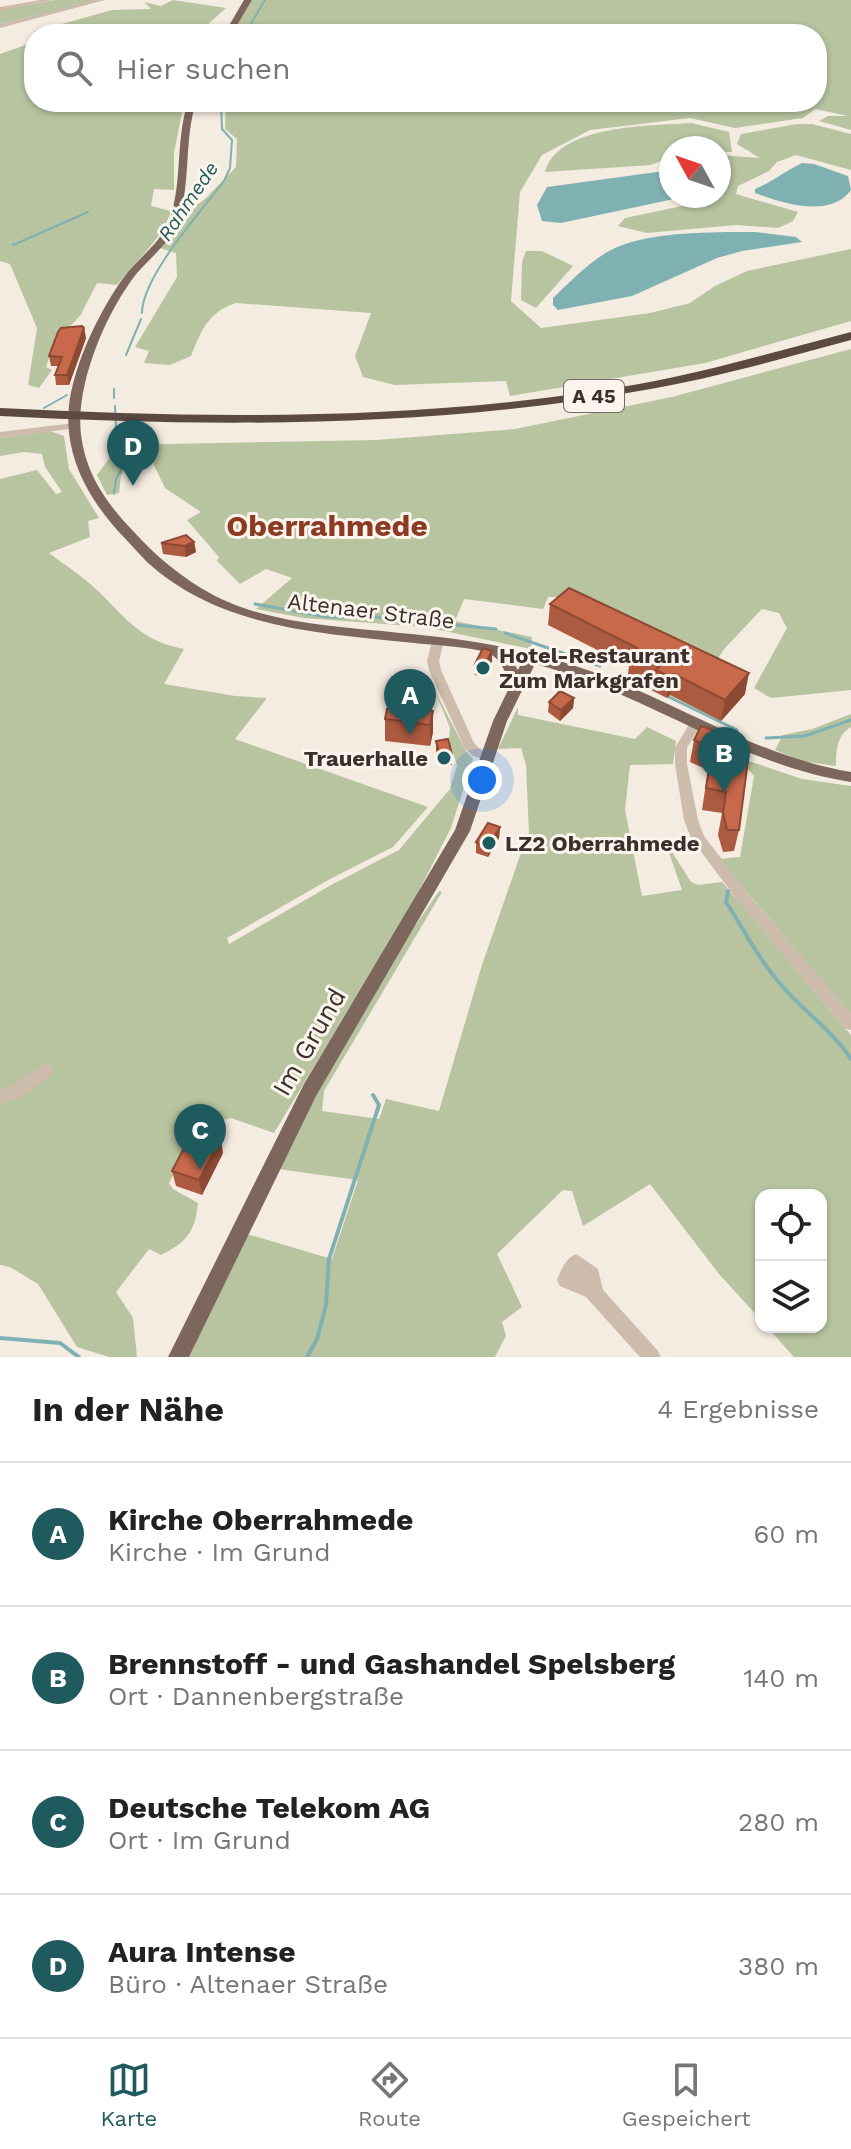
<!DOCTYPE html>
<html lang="de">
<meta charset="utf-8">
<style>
:root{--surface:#fff;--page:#f6f6f6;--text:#222;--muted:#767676;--line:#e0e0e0;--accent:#1f5a5e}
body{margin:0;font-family:"Work Sans",sans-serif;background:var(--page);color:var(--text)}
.controls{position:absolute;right:24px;bottom:24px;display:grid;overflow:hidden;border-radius:16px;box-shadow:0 2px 6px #0004}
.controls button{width:72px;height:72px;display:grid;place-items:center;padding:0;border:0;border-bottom:2px solid var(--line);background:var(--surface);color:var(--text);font:40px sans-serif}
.compass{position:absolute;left:659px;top:136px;width:72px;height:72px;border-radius:50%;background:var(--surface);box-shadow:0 2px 6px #0004;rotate:310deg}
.you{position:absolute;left:482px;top:780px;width:28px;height:28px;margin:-20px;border:6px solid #fff;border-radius:50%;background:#1a73e8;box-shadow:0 0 0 12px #1a73e833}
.badge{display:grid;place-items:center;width:52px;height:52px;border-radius:50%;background:var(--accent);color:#fff;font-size:26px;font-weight:700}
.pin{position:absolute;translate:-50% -66px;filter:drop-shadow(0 2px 4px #0008)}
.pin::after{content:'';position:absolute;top:42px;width:28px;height:24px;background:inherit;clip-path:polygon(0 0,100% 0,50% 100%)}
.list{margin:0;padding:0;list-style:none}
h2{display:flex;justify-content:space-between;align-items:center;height:104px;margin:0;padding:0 32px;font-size:34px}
h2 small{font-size:26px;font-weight:400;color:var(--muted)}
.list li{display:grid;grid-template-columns:52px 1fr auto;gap:24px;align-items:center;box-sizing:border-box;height:144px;padding:0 32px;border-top:2px solid var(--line)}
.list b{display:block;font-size:30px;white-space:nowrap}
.list p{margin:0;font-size:26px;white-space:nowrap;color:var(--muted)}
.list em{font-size:26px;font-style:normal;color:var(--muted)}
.icon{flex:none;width:44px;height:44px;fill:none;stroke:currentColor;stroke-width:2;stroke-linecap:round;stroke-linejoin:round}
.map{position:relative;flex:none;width:851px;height:1357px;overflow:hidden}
.search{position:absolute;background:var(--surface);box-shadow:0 2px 6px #0004;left:24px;right:24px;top:24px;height:88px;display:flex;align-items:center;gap:20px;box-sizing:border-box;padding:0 28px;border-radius:32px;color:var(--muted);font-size:30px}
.sheet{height:680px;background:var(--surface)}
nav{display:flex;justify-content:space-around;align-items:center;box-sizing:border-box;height:112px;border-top:2px solid var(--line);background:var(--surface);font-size:22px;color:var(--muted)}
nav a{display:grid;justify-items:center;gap:4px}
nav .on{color:var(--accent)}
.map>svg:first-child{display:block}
.green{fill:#b8c4a0}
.water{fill:#7fb0b2}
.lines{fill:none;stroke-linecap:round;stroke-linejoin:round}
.stream-far2{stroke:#7fb0b2;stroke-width:2}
.stream-far1{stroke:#7fb0b2;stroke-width:3}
.stream{stroke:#7fb0b2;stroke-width:4}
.minor{fill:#cdbbac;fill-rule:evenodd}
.major{fill:#7d675c;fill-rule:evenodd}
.highway{fill:#5c4a42;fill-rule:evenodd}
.wall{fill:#ac5a40}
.shaded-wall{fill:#8c4a34}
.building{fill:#c8694b;stroke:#8c4a34;stroke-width:2}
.poi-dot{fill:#1f5a5e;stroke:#fbf5ee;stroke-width:3}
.labels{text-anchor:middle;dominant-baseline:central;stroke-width:6;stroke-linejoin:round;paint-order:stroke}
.far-water-label{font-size:20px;font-style:italic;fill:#1f5a5e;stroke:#fbf5ee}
.shield{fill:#fbf5ee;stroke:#756b66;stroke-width:2}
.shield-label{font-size:20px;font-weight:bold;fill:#3b302b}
.street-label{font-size:22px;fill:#3b302b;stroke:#fbf5ee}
.poi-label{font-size:22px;font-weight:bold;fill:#3b302b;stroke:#fbf5ee;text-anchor:start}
.near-street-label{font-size:26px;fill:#3b302b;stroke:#fbf5ee}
.district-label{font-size:30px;font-weight:bold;fill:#8c3b22;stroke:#fbf5ee}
</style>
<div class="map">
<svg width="851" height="1357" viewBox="0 0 851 1357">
<rect width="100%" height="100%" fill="#f4ebe1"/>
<!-- green -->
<g class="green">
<polygon points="55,0 99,0 0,24 0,10"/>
<polygon points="173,0 226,8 206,26 182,24 178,29 222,32 33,32 112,10 151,9 144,2 161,6"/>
<path d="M252,0H851V130L819,121L828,116H848L815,109L803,118L735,128L690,118L590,130L542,155L520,192L511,301L541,328L650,313L690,303L715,286L747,271L851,249V321L705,363L510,396L506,381L395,385L363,377L355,356L371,313L236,303C208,312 201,331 191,356L170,365L144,363L149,351L135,347L177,277L176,253L160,248L183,215L205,199L236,167L237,139L225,129L226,102H817V34H232Z"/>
<path d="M34,42V102H184L174,153V190L154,189L151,206L171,211C163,239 134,262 117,285L97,283L80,316L55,341L46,367L52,370L39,388L28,385L37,328L10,264L0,261V54Z"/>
<path d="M691,123L729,132L732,152H719V148H671V157L651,165L545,172C558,124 651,126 691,123Z"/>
<polygon points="797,124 812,124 851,134 851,170 796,155 777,162 769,171 738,186 736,194 798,212 793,221 778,228 736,225 647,233 618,226 625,218 682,206 708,196 719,196 719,155 760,158 737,144 741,134"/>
<polygon points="526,251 542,251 573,266 536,308 521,300 522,262"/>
<polygon points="851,349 851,690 771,698 754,688 787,628 779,613 762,609 724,649 717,660 576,597 548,597 543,609 464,599 455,621 532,637 531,649 425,627 304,618 256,609 292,578 266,569 240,584 217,561 219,557 187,520 201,512 165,488 150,457 129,459 121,476 119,493 107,495 97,475 119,445 376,440 515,429 672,397"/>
<path d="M50,431L64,436L69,469L99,518L88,521L90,537L49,553C66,566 84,577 99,592C129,621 140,640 184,649L164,684L235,696L267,698L235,739L428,807L393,847L330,879L227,938L229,944L333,884L399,850L450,789L457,765L449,741L450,728L435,691L466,751L473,759L451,828L413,902L274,1133L231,1118L199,1126L169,1183L173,1189L198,1203C195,1232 187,1242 161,1255L149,1249L116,1292L133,1318L137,1357H109L77,1347L38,1284L10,1267L0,1265V479L37,470L56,494L62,492L45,467L42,454L24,452L0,456V438Z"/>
<polygon points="518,707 518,715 635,739 647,727 676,741 673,764 630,765 625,810 642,896 682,890 665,841 691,882 698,885 722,882 851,1035 851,1357 794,1357 767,1327 821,1327 821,1195 761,1195 761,1320 719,1274 650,1184 583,1226 572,1191 563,1190 497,1254 522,1307 502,1322 506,1336 495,1357 189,1357 247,1234 332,1259 358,1180 278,1169 308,1107 407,938 439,891 442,892 324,1091 322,1111 379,1119 386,1099 439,1111 482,965 522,850 530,844 526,841 529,833 526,765 521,748 498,749"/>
<path d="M851,714V727C837,735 836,751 836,766L801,761L775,750L783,735L812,729Z"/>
<polygon points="743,759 802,779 851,786 851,1015 719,859 740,857 754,776 741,761"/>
</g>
<!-- water -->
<g class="water">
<path d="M802,163L814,164L848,176L851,190C830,219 782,203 755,193V189C772,182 785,171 802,163Z"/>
<polygon points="657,172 671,175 671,196 688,196 561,223 542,221 537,205 547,187"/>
<path d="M755,232L796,237L802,242L742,251L717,258L632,296L558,310L553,305V298C571,281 590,261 611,250C647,231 715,232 755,232Z"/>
</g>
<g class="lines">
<!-- stream-far2 -->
<g class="stream-far2">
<polyline points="245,34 265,0"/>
<polyline points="13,245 88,212"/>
<path d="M142,313C142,277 201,211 224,181L230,168L232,140L222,129L221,102"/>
<polyline points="126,355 141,319"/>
<polyline points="114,389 114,398"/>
<polyline points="44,408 67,395"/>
<polyline points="114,494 116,479 126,460 116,428 115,406"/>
</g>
<!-- stream-far1 -->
<g class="stream-far1">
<polyline points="255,604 327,617 376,617 496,629"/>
<polyline points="505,633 600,666"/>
<polyline points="636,681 654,690"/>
<polyline points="669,697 737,730"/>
<polyline points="766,738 805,736 851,720"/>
</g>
<!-- stream -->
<g class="stream">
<path d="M728,891L726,902C744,930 760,961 782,986C804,1012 832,1030 851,1059"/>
<polyline points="0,1338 60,1343 79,1357"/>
<polyline points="307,1357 317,1339 326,1305 329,1259 379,1105 373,1095"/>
</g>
<!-- minor -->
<g class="minor">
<polygon points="40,0 53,0 0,11 0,7"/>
<polygon points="95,0 105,0 0,28 0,24"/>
<polygon points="74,423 77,424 77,428 0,438 0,432"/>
<polygon points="438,637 444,641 439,661 441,670 474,743 481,750 492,753 494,756 492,759 488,761 473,756 465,749 429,670 427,661 432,641"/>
<polygon points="695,720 701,724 687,748 687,764 698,820 704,836 750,896 851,1013 851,1030 846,1029 740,904 691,838 684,820 675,764 675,748 691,721"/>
<polygon points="45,1064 50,1066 53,1071 50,1076 21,1097 0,1104 0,1090 10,1087"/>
<path d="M576,1254L598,1269L603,1290L658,1351L661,1357H640L586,1297L560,1286L557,1280C561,1270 566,1258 576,1254Z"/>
</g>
<!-- major -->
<g class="major">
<polygon points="244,0 252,0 232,34 224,34"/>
<path d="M188,102H196C184,140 191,181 179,219C172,241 152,256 137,273C106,312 75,385 81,435C86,475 107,504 134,532C154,554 175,572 201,588C259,624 334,626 400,633C456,638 512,646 566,663C665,693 748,755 851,772V782C736,764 646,693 535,664L507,721L470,831L316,1096L189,1357H168L304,1084L455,830L493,721L510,686C506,675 503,662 492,655C480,647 431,645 414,643C321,633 221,629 147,562C137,552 128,541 118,531C87,496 64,454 69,405C74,363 101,307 127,273C141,256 161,242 169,221C183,184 175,141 188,102ZM510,658L523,660L518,670Z"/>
</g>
<!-- highway -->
<path class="highway" d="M851,332V340C781,359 711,379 639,391C428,428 214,427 0,416V408C214,419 427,421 639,384C711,371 781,350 851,332Z"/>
</g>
<!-- wall -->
<g class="wall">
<polygon points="84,328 86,338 69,385 56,385 55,375 58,366 51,366 49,356"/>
<polygon points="194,542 196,552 186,557 163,554 161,543"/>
<polygon points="550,604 745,694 721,721 670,695 667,698 653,691 653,687 628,674 629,666 548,625"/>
<polygon points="492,661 484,677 475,675 475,664"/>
<polygon points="574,698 573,708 560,721 548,712 549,702"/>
<polygon points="433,711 433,732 430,746 385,741 385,719"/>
<polygon points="736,738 732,757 739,830 734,851 723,852 718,835 722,813 702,810 708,770 690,762 694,740"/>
<polygon points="436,741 452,754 452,765 440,766 436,751"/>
<polygon points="500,827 499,838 488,857 476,853 476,842"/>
<polygon points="223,1153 202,1195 176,1186 172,1171"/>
</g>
<!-- shaded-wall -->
<g class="shaded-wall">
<polygon points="84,328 86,338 69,385 67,375"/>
<polygon points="194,542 196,552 186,557 185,546"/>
<polygon points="492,651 492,661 484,677 484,666"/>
<polygon points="749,673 745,694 721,721 725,700"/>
<polygon points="674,674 670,695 667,698 670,677"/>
<polygon points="574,698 573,708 560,721 561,710"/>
<polygon points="433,711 433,732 430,746 430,725"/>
<polygon points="736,738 732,759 727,756"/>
<polygon points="500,827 499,838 488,857 488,847"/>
<polygon points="221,1138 223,1153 202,1195 199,1180"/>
</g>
<!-- building -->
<g class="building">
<polygon points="82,326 84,328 67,375 55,375 62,357 49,356 58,332 61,328"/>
<polygon points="186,535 194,542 185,546 161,543"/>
<polygon points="569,588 749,673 725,700 674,674 670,677 656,670 659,667 631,653 637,648 550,604"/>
<polygon points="483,648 492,651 484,666 475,664"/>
<polygon points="560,691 574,698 561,710 549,702"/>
<polygon points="394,705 410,705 433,711 430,725 385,719 387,709 394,709"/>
<polygon points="701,726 736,738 727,756 748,760 739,830 727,830 723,813 726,792 706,788 712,749 694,740"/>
<polygon points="448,739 452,754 440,756 436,741"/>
<polygon points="488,823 500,827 488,847 476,842"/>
<polygon points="194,1129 221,1138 199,1180 172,1171"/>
</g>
<!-- markers -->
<g class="poi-dot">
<circle cx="483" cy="668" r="8"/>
<circle cx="444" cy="758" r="8"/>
<circle cx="489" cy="843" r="8"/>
</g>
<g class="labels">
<!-- far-water labels -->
<g class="far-water-label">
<text transform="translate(188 201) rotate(-56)">Rahmede</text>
</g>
<!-- shield labels -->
<rect class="shield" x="564" y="380" width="60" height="32" rx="6"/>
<g class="shield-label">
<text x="594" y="396">A 45</text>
</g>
<!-- street labels -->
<g class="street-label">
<text transform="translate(371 611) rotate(7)">Altenaer Straße</text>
</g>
<!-- poi labels -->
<g class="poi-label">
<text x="499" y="655">Hotel-Restaurant<tspan x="499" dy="25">Zum Markgrafen</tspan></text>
<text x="428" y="758" text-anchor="end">Trauerhalle</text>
<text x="505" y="843">LZ2 Oberrahmede</text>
</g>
<!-- near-street labels -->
<g class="near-street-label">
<text transform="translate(309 1042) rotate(-60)">Im Grund</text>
</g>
<!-- district labels -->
<g class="district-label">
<text x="327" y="525">Oberrahmede</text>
</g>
</g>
</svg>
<div class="controls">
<button><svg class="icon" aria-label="locate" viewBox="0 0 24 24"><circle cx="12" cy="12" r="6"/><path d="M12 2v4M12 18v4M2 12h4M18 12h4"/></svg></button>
<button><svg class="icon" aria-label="layers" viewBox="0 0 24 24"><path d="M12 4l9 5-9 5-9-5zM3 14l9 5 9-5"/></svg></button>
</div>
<svg class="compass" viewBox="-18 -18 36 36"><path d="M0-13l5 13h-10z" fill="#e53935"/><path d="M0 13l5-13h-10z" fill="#767676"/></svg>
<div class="you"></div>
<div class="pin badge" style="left:410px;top:735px">A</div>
<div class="pin badge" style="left:724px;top:793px">B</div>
<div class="pin badge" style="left:200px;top:1170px">C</div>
<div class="pin badge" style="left:133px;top:486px">D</div>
<div class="search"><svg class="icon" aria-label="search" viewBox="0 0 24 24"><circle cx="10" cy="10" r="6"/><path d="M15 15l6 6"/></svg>Hier suchen</div>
</div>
<section class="sheet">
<h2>In der Nähe<small>4 Ergebnisse</small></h2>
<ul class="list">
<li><span class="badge">A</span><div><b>Kirche Oberrahmede</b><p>Kirche · Im Grund</p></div><em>60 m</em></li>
<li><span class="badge">B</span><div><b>Brennstoff - und Gashandel Spelsberg</b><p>Ort · Dannenbergstraße</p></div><em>140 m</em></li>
<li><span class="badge">C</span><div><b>Deutsche Telekom AG</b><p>Ort · Im Grund</p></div><em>280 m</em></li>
<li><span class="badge">D</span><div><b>Aura Intense</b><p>Büro · Altenaer Straße</p></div><em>380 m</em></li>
</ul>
</section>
<nav>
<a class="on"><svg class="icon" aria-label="map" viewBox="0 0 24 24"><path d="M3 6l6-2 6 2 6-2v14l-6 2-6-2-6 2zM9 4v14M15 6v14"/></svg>Karte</a>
<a><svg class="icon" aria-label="directions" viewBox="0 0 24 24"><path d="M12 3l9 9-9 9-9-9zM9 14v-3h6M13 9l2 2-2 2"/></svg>Route</a>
<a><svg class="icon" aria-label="saved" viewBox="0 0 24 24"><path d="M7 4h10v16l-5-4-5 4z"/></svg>Gespeichert</a>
</nav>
